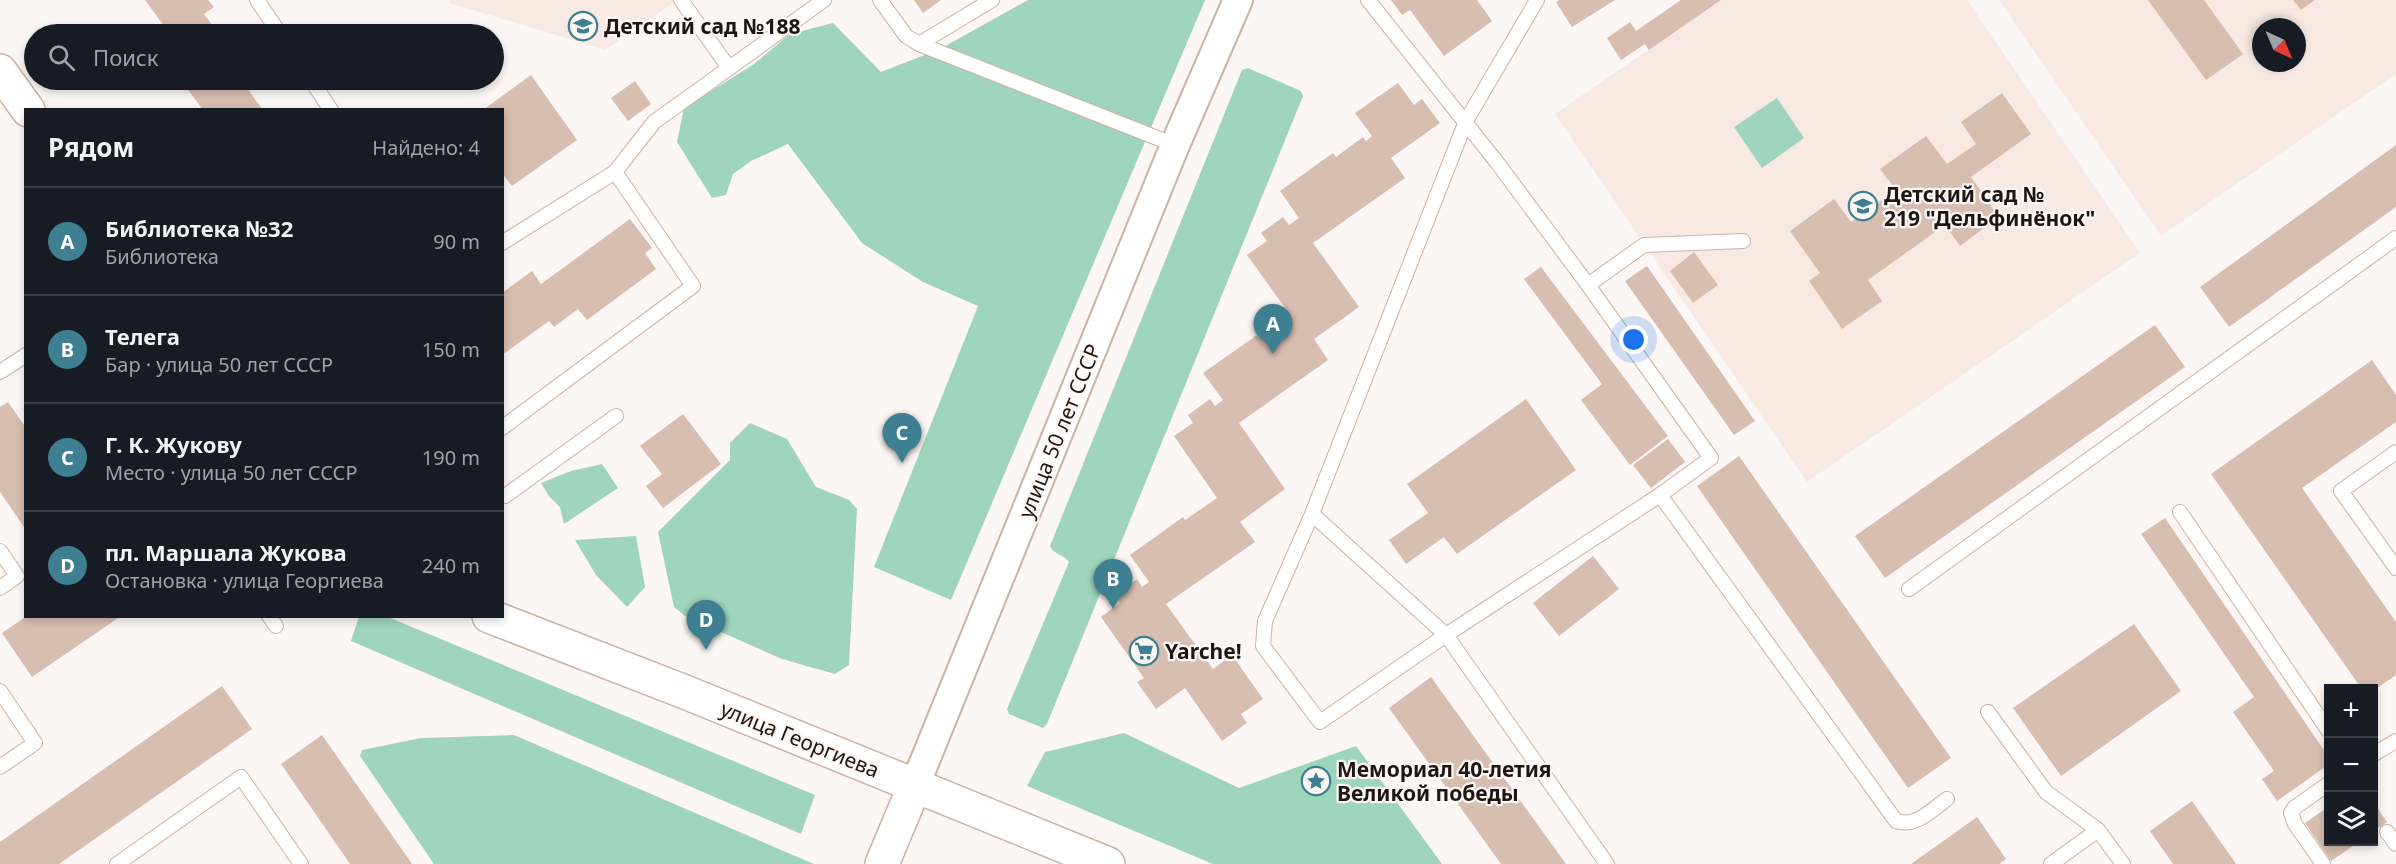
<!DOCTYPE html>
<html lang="ru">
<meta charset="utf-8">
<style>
:root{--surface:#171b24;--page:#242831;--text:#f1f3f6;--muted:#9ea1a6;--line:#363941;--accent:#3e8091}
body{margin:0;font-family:"Noto Sans",sans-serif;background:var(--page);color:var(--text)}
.controls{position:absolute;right:18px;bottom:18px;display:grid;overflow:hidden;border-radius:0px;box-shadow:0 3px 9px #0003}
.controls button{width:54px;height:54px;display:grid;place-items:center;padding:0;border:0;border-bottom:2px solid var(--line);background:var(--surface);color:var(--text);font:30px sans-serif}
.compass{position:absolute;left:2252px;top:18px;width:54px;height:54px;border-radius:50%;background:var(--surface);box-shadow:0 3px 9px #0003;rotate:136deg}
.you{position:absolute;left:1634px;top:340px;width:21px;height:21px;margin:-15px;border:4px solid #fff;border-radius:50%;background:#1a73e8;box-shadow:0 0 0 9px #1a73e833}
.badge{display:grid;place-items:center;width:39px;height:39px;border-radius:50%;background:var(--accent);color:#fff;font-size:20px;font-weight:700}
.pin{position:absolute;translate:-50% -50px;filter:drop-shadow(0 2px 3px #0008)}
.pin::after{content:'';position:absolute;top:32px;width:21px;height:18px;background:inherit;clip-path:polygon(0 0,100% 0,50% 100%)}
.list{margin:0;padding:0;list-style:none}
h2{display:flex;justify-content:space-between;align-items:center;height:78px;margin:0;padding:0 24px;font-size:26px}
h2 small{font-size:20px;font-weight:400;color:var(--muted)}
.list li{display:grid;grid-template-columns:39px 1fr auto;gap:18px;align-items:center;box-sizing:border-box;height:108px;padding:0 24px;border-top:2px solid var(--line)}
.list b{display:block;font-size:22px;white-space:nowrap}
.list p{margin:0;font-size:20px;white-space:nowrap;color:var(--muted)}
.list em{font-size:20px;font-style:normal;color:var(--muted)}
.icon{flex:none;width:33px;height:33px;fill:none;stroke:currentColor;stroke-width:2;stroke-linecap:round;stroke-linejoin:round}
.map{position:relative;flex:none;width:2396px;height:864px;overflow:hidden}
.search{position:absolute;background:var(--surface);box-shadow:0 3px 9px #0003;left:24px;top:24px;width:480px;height:66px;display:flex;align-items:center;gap:15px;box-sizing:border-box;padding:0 21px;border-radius:33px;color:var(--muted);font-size:22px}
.panel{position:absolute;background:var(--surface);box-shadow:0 3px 9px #0003;left:24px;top:108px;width:480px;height:510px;border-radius:0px}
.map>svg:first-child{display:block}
.built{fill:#f8eae3;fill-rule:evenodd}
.green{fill:#9fd5bc}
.building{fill:#d7beb0}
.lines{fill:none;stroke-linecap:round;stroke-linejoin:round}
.service-casing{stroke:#ccb2a4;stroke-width:16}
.minor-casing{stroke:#ccb2a4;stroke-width:32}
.tertiary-casing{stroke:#ccb2a4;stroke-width:36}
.service{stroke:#fff;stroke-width:14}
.minor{stroke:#fff;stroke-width:28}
.tertiary{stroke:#fff;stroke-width:33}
.labels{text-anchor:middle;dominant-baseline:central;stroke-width:4.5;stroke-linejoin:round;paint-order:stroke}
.poi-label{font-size:21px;font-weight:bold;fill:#1f1611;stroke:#fcf7f4;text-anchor:start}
.street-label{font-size:21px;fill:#1f1611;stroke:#fcf7f4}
</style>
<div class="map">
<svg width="2396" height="864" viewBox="0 0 2396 864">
<rect width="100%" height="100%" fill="#fcf7f4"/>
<!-- built -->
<g class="built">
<polygon points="449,0 677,0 605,50 450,3"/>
<polygon points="1721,0 1967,0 2140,253 1807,482 1555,114"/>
<path d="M1999,0H2396V74L2161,236ZM2261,27H2297V63H2261Z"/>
</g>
<!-- green -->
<g class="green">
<polygon points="1028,0 1205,0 951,600 874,567 978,306 923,282 862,243 788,144 751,161 733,174 726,195 712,198 677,142 684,108 754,64 790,34 833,23 881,72 940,49"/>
<path d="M1248,68L1301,91L1303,96L1047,724L1043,728L1009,714L1007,709L1069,562C1064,554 1054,555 1050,546L1242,70Z"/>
<polygon points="1777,98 1804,138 1762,168 1734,127"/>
<polygon points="750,423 787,439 816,487 849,500 857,509 849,665 835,674 782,659 685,616 674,607 658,532 730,460 730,443"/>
<polygon points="602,464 618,488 564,524 560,507 549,496 541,483 571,471"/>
<polygon points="636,536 645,587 627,607 596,575 575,540"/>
<polygon points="359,617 388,617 815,795 801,834 351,641"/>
<polygon points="1124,733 1239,788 1356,746 1442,864 1213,864 1027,786 1045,752"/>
<polygon points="514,735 814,864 434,864 360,756 362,750 421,738"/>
</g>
<!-- building -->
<g class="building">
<polygon points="145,0 208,0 214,7 204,14 219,34 170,34"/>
<polygon points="914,0 941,0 923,13"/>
<polygon points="1391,0 1477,0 1492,21 1444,56 1410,10 1402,15"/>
<polygon points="1559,0 1615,0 1572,27 1556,2"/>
<polygon points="1681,0 1721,0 1649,50 1645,44 1621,60 1607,38 1630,22 1636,31"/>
<polygon points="2148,0 2204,0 2243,54 2206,80"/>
<polygon points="2293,0 2315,0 2301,10"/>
<polygon points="531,75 577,140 512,186 502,173 502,110 483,110"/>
<polygon points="181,80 241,80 263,110 203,110"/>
<polygon points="635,81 651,104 628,121 611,98"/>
<polygon points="1398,83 1414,105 1422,99 1440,123 1391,158 1405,178 1313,243 1359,307 1314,339 1328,360 1239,423 1285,489 1240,522 1255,542 1166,604 1213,669 1232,655 1263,699 1241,714 1247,723 1222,741 1185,688 1156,709 1137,682 1144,678 1101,617 1120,603 1115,595 1137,579 1142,587 1149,582 1130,555 1183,517 1185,520 1217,498 1174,436 1193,423 1188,415 1210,399 1215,406 1223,400 1203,373 1257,335 1259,338 1291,316 1247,255 1267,241 1261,233 1283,217 1289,225 1299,218 1280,191 1333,153 1336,157 1363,137 1366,141 1372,136 1355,113"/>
<polygon points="2002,93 2031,134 1971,177 1999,217 1960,246 1945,225 1868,280 1882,301 1842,329 1809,281 1820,273 1790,231 1834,199 1851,222 1896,190 1880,169 1926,136 1947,164 1976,144 1961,122"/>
<polygon points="2396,145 2396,207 2229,327 2200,287"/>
<polygon points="630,219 652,248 645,253 656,269 587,320 578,309 554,327 549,321 502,355 502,293 532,271 541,284"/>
<polygon points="1694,252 1718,285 1693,303 1670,271"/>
<polygon points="1647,266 1755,421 1734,435 1625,281"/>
<polygon points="1541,267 1668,436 1630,465 1581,400 1602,384 1524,279"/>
<polygon points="2155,325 2185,367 1885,578 1855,536"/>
<polygon points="2372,360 2396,395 2396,422 2302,488 2396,622 2396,675 2374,690 2374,688 2361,688 2211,474"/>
<polygon points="1526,399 1576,470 1457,554 1444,537 1406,564 1389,540 1428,513 1407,484"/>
<polygon points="8,402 26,428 26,530 0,492 0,407"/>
<polygon points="683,414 721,464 663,508 646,486 662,474 640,446"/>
<polygon points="1668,439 1685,462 1651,488 1633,465"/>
<polygon points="1739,456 1951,758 1908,788 1697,486"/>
<polygon points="2165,518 2328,756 2328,765 2277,801 2262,779 2274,771 2233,712 2254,697 2141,534"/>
<polygon points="1593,556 1619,589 1559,636 1533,603"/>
<polygon points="27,616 121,616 32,677 2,633"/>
<polygon points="2134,624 2181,691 2061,776 2013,708"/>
<polygon points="1431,677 1566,864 1501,864 1389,708"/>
<polygon points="222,686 252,729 59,864 0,864 0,842"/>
<polygon points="322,735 412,864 350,864 281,764"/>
<polygon points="2192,801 2236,864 2173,864 2150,831"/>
<polygon points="2374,803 2387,822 2374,831"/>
<polygon points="2328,807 2328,842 2359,842 2331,861 2305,823"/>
<polygon points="1977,817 2006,859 1999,864 1911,864"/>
</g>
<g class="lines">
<!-- service casing -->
<g class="service-casing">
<g id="service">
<polyline points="257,0 280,34"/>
<polyline points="681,0 729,68"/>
<polyline points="880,0 906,36 919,44 1175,145"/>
<polyline points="1537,0 1466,121 1312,514 1446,635 1607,864"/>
<polyline points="919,44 992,0"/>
<polyline points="311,80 331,110"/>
<polyline points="615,172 654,122 824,0"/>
<polyline points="502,243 615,172 693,286 502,428"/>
<polyline points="1588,285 1644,245 1743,241"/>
<polyline points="0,372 26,355"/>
<polyline points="2396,452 2341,491 2396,568"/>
<polyline points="502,495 505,496 616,416"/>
<path d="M1660,495L1896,821C1916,828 1931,810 1947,799"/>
<polyline points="2180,512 2328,730"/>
<polyline points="1312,514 1265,621 1263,646 1320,722 1446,635 1660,495 1711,458 1588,285 1499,165 1368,0"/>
<polyline points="0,551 17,576 0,588"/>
<polyline points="1909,589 2396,238"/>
<polyline points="269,616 276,626"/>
<polyline points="0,691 35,743 0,767"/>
<polyline points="1988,712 2046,792 2098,830 2123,864"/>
<polyline points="2374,754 2396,741"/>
<polyline points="2387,832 2396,844"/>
<polyline points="117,864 241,777 301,864"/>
<polyline points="2051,864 2098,830"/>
<polyline points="2323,864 2295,824 2291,813 2294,808 2328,784"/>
</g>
</g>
<!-- minor casing -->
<g class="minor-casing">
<polyline id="minor" points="915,785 1175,145 1238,0"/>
</g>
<!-- tertiary casing -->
<g class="tertiary-casing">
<g id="tertiary">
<polyline points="0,71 28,110"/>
<polyline points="489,616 685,692 1108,864"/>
<polyline points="882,864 915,785"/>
</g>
</g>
<!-- service -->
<use href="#service" class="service"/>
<!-- minor -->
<use href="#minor" class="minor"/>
<!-- tertiary -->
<use href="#tertiary" class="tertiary"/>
</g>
<!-- icons -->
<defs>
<g id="school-ring" transform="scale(1.5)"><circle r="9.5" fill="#fcf7f4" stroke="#3e8091" stroke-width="1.5"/><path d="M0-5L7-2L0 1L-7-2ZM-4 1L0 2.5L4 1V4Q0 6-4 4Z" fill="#3e8091"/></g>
<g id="supermarket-ring" transform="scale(1.5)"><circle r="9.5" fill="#fcf7f4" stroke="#3e8091" stroke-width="1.5"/><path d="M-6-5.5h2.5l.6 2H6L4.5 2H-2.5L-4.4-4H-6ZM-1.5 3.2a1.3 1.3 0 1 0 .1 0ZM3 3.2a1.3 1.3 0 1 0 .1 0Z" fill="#3e8091"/></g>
<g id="sight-ring" transform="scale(1.5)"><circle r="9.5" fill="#fcf7f4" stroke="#3e8091" stroke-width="1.5"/><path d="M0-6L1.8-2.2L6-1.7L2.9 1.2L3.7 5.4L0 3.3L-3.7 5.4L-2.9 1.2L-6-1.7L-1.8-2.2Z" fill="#3e8091"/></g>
</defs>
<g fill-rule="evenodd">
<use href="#school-ring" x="583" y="26"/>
<use href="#school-ring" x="1863" y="206"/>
<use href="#supermarket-ring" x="1144" y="651"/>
<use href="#sight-ring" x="1316" y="781"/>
</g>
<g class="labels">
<!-- poi labels -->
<g class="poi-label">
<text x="604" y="26">Детский сад №188</text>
<text x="1884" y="194">Детский сад №<tspan x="1884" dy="24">219 "Дельфинёнок"</tspan></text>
<text x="1165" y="651">Yarche!</text>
<text x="1337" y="769">Мемориал 40-летия<tspan x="1337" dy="24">Великой победы</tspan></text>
</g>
<!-- street labels -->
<g class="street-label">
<text transform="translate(1059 431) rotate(-68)">улица 50 лет СССР</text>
<text transform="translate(800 739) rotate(22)">улица Георгиева</text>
</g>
</g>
</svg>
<div class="controls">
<button>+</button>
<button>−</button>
<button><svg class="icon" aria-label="layers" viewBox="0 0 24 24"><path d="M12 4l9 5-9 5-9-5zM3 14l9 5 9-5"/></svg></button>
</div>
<svg class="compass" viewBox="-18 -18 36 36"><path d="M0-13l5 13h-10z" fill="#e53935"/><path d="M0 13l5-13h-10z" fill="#9ea1a6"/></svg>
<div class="you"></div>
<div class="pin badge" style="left:1273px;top:354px">A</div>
<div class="pin badge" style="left:1113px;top:609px">B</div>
<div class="pin badge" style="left:902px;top:463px">C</div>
<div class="pin badge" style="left:706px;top:650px">D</div>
<div class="search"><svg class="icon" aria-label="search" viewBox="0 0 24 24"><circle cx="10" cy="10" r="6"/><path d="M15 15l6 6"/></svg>Поиск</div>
<section class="panel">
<h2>Рядом<small>Найдено: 4</small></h2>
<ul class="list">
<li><span class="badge">A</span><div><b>Библиотека №32</b><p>Библиотека</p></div><em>90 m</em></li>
<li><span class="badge">B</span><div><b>Телега</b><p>Бар · улица 50 лет СССР</p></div><em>150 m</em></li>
<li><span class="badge">C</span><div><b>Г. К. Жукову</b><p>Место · улица 50 лет СССР</p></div><em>190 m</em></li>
<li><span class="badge">D</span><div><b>пл. Маршала Жукова</b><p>Остановка · улица Георгиева</p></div><em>240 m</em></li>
</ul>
</section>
</div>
